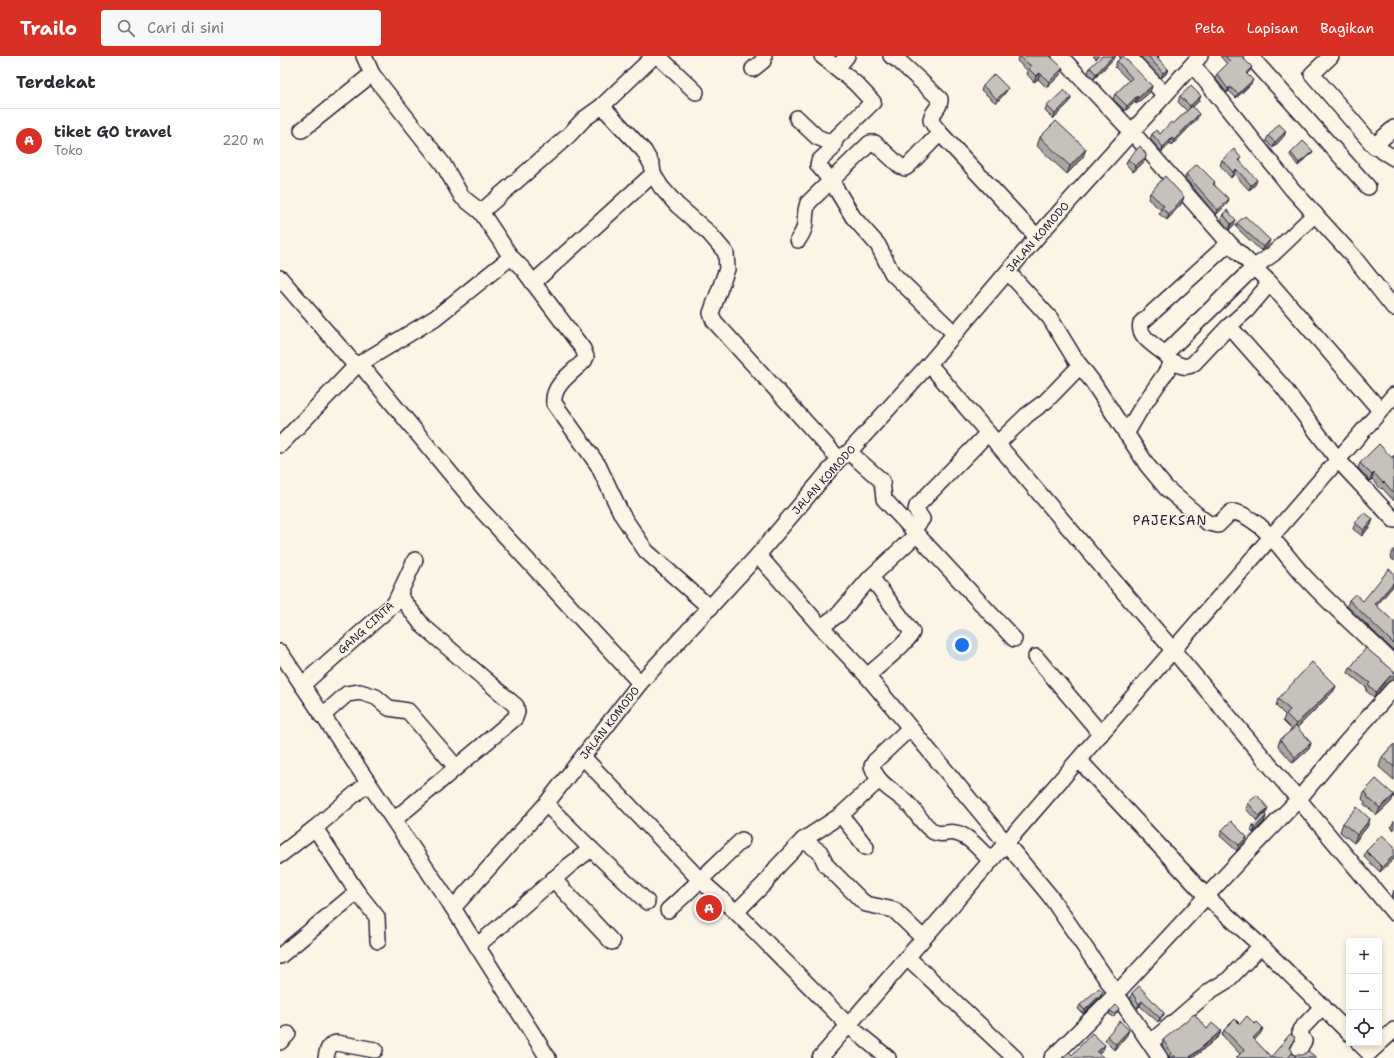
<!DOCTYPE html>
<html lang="id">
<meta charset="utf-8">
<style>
:root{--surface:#fff;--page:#f7f7f7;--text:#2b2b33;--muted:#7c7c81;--line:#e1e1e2;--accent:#d93025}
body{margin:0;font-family:"Shantell Sans",sans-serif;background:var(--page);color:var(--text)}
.controls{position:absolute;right:12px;bottom:12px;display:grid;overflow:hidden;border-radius:4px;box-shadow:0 2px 6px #0003}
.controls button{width:36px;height:36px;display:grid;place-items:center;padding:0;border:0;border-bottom:1px solid var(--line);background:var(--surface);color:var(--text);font:20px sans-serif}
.you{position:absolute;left:682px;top:589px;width:14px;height:14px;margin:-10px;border:3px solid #fff;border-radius:50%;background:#1a73e8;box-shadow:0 0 0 6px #1a73e833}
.badge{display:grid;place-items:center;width:26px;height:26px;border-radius:50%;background:var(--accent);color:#fff;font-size:13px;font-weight:700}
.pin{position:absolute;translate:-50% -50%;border:2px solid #fff;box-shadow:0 1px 4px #0006}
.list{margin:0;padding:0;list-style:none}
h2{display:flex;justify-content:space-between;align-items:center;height:52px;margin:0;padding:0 16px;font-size:17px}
h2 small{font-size:13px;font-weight:400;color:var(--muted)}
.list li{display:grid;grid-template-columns:26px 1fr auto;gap:12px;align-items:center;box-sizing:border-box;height:64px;padding:0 16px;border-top:1px solid var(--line)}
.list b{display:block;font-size:15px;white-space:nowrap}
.list p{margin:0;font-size:13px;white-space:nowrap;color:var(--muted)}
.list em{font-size:13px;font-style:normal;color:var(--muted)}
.icon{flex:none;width:22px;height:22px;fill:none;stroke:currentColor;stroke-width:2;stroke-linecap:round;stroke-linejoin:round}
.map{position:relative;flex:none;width:1114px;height:1002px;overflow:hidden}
header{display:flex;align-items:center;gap:24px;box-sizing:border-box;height:56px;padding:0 20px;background:var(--accent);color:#fff}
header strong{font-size:19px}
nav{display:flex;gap:22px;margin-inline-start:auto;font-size:14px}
.search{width:280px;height:36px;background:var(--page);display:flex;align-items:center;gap:10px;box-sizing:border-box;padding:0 14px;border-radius:4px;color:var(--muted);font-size:15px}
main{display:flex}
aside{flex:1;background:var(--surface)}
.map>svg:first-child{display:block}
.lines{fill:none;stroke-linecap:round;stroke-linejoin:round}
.minor-casing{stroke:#22223b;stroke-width:18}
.minor{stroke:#fcf5e5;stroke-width:15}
.wall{fill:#aaa6a1;stroke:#22223b}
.shaded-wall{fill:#8b8783;stroke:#22223b}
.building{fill:#c6c1bb;stroke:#22223b}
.labels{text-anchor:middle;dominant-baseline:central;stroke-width:3;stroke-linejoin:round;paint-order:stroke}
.street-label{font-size:11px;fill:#22223b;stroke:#fcf5e5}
.quarter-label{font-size:13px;letter-spacing:1px;fill:#22223b;stroke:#fcf5e5}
</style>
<header>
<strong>Trailo</strong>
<div class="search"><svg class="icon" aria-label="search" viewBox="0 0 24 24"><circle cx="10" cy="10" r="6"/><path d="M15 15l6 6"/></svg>Cari di sini</div>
<nav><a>Peta</a><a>Lapisan</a><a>Bagikan</a></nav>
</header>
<main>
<aside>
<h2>Terdekat<small></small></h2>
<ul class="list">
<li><span class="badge">A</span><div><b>tiket GO travel</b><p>Toko</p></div><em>220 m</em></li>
</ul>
</aside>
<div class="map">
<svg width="1114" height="1002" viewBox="0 0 1114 1002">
<rect width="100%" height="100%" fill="#fcf5e5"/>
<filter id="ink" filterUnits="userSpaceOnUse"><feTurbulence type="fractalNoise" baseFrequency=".025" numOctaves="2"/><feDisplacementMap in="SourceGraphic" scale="8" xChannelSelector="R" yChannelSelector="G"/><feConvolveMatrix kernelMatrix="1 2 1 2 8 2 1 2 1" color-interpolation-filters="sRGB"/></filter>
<g filter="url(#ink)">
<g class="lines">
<!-- minor casing -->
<g class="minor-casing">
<g id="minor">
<path d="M84,0L92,18L163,108L182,141L201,156L231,201L243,213L303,293L306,301L304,305C292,317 272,329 274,347L318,409L342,459L366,495L430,552"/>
<polyline points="378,0 416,36"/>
<polyline points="542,0 575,27 593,46 556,82 552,93 539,105 538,109 552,126 573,161 598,189 612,217 675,278"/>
<path d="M611,0L619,5L660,43C661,52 651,56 651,64C651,67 658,74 660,77L757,181"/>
<polyline points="780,0 852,76 949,187 990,227 1100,354"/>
<polyline points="848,0 884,38"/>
<polyline points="970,0 1088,131"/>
<polyline points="1051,0 1032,18 1094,90 1114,102"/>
<polyline points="913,9 1012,133 1072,199 1114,252"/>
<polyline points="557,12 567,0"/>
<polyline points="473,13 483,5 484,0"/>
<polyline points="322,50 364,95 372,109 373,118 381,131 397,149 429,177 446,197 447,213 431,257 434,265 559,403"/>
<polyline points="517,62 537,81 554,88"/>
<polyline points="22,74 92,18"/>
<polyline points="1094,90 1114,72"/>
<polyline points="201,156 288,80 304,63 322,50 374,0"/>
<path d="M518,184C530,167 522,163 528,147L590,87H595L620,110L625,112L628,110L660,77"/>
<path d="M728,216L770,262L795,303L812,325L867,409L886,432L921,462L928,467L938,469L951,456C962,456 972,464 980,470C997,485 1009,504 1025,521C1053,551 1085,579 1114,608"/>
<polyline points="0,222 76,310"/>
<polyline points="253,227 373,118"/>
<polyline points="949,270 1003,331 1058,404 1114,464"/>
<path d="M885,298C876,290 857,281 861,267L949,187"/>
<polyline points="893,306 885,298 973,212 993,198 1035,158"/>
<polyline points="80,308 194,446 360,627"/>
<polyline points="649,308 893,594 1114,857"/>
<path d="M846,378L860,354L893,306C901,310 906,313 914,307L949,270L967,254L990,227"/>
<polyline points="717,388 747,359 766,345 800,310"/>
<polyline points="0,389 76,310 155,262 231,201"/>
<polyline points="569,396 602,425 604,443 734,583"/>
<polyline points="633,474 642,463 636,454 637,450 708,377"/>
<polyline points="478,499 541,571 587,620 770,840 880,1002"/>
<polyline points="591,521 637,478"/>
<path d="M541,571L559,558L591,521L632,576C632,583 594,614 587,620"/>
<polyline points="0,596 173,852 268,1002"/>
<polyline points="756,601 821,678"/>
<polyline points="22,629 115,547 135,504"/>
<polyline points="42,660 67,638 80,636 96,641 109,652 128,655 176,711"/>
<path d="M630,672L595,705L592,710C597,727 612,734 625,745C636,754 641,768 654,776C661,780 668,775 675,777C689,779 701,795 711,805"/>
<polyline points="303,701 421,825 456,856 569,970 608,1002"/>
<polyline points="799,704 927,841 981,890 1069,977"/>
<polyline points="266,748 311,793 367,846"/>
<polyline points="561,759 586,791"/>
<polyline points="114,764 235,662 237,656 236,650 143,570 119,539"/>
<polyline points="35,772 77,836 97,861 98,885"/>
<polyline points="523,784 540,796 546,809 581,844 586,848 614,854 643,882"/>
<polyline points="0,799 35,772 88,727"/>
<polyline points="273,823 332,886"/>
<polyline points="173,852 266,748 360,627 478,499 559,403 569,396 649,308 757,181 920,0"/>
<path d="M388,854C414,831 437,807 462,784"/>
<polyline points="456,856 485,827 497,811 523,784 561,759 599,724"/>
<polyline points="197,890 290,809 311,793"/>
<polyline points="0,900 77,836"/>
<polyline points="627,901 735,1002"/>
<polyline points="0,986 8,978"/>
<polyline points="871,986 930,935 948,924 981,890"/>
<polyline points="1079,987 1089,997 1114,974"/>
<polyline points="1017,997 1024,985 1020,978 1020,974 1043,950"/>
<path d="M46,1002C47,994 49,988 57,987L95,994"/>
<polyline points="540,1002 1114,339"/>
<polyline points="772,1002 836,938 960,804 1018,744 1063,690 1114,632"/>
</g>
</g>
<!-- minor -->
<use href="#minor" class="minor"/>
</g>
<!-- wall -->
<g class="wall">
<polygon points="739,0 783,12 781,18 767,32 758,23 754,26 747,18 748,15 737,5"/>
<polygon points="813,0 819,0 816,3"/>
<polygon points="836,0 814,23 808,17 810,11"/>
<polygon points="860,0 879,0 878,3 888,13 886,18 881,22"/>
<polygon points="940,0 963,0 970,15 967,18 971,28 956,42 949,35 947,37 935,22 937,18 947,8"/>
<polygon points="837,5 872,30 870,36 856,48 855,46 845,55 833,43 835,38 849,25 835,11"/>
<polygon points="703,30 726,36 716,47 701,34"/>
<polygon points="900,40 919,45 912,51 917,63 892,89 890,87 882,96 870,83 872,78 880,78 893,68 907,55 898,46"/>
<polygon points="791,42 789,47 773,63 765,55 767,50"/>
<polygon points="1006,75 1004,80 993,92 986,85 988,80"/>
<polygon points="760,81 803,101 787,118 757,90"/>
<polygon points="1011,97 1032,97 1018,110 1010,99"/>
<polygon points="961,102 960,105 975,129 969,134 954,118 951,122 940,109 942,104"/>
<polygon points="848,103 864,106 853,116 846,108"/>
<polygon points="906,118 935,126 934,128 947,148 936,159 905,122"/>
<polygon points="870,137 902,147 887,164 879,158 881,154 868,143"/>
<polygon points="943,158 954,169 949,174 941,164"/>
<polygon points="957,167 988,189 981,195 956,171"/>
<polygon points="1114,399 1114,445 1102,432 1101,433 1092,423 1090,425 1078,412 1080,407 1112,402"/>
<polygon points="1075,467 1091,469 1082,480 1073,473"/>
<polygon points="1114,493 1114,505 1110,501 1112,496"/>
<polygon points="1114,529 1096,550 1114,566 1114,595 1067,550 1069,544 1083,545"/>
<polygon points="1070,612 1108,626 1094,641 1086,635 1087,632 1068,617"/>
<polygon points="1056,630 1053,636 1017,672 1031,687 1029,693 1013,707 998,690 1000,684 1012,674 1003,665 1005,659 996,650 998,643"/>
<polygon points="1114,688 1114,724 1099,711 1102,701"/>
<polygon points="1084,736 1114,739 1111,746 1097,759 1084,748 1085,746 1082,743"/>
<polygon points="968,747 986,757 985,759 986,760 984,766 973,777 971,775 973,769 977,765 966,753"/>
<polygon points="1090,763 1087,771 1074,787 1060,776 1063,767"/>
<polygon points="1114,765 1114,774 1111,771"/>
<polygon points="942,774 967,781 965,786 957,795 940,780"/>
<polygon points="1114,790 1100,816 1084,801 1086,795"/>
<polygon points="1114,834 1114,843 1112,840"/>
<polygon points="852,937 884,957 883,961 878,966 860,950 857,953 850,942"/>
<polygon points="821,940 803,958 798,953 800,949"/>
<polygon points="839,953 838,955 834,961 829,958 830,955"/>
<polygon points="960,968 981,977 974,984 991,1001 1013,987 1010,992 1014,999 1037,1002 956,1002 960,998 942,979 944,974"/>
<polygon points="941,975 939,980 913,1002 889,1002 889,1001 882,989 883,984"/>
<polygon points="847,979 834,994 825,985 827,980"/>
</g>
<!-- shaded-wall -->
<g class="shaded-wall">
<polygon points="833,0 836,0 814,23 816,18"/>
<polygon points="972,11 970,15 964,21 966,17"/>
<polygon points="783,12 781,18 767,32 769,26"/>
<polygon points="888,13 886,18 881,22 883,17"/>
<polygon points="760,17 758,23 754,26 756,20"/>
<polygon points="973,24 971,28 956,42 958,38"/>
<polygon points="872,30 870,36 856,48 858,42"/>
<polygon points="950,31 949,35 947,37 948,33"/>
<polygon points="728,32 726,36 716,47 717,43"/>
<polygon points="857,40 855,46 845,55 847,50"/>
<polygon points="921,40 919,45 908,56 910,50"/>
<polygon points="791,42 789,47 773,63 775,58"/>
<polygon points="919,58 917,63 892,89 894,84"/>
<polygon points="1006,75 1004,80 993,92 995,86"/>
<polygon points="892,82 890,87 882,96 883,91"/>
<polygon points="806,93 803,101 787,118 790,110"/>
<polygon points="1033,95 1032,97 1018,110 1019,107"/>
<polygon points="866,101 864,106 853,116 855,110"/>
<polygon points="956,113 954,118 951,122 953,116"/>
<polygon points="977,124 975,129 969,134 971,129"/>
<polygon points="904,141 902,147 887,164 889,158"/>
<polygon points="949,143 947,148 936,159 938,154"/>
<polygon points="956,164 954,169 949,174 951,168"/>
<polygon points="990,184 988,189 981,195 983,191"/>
<polygon points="1094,417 1092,423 1090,425 1092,419"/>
<polygon points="1093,463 1091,469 1082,480 1084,474"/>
<polygon points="1114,526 1114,529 1093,554 1095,548"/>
<polygon points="1114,619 1114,624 1108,626 1094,641 1096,636 1110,620"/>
<polygon points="1056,630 1053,636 1014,675 1016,668"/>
<polygon points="1031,687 1029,693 1013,707 1015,701"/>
<polygon points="1114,739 1111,746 1097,759 1100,752"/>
<polygon points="988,752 986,757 977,765 979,760"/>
<polygon points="986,760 984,766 973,777 975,772"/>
<polygon points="1090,763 1087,771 1074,787 1077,779"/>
<polygon points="967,781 965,786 957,795 959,789"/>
<polygon points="1114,799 1114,803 1100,816 1102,811"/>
<polygon points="823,936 821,940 803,958 805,954"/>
<polygon points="862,945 860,950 857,953 859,948"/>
<polygon points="884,957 883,961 878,966 880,962"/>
<polygon points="983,972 981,977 971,988 973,982"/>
<polygon points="849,974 847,979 834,994 836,988"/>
<polygon points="941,975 939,980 913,1002 910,1002"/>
<polygon points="825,989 823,994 816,1001 817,996"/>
</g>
<!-- building -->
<g class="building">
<polygon points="739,0 770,0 783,12 769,26 760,17 756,20 749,13 751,10"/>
<polygon points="822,0 833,0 816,18 810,11"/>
<polygon points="843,0 872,30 858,42 857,40 847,50 835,38 852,22 837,5"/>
<polygon points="868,0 878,0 877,1 888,13 883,17"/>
<polygon points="945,0 963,0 964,3 972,11 966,17 973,24 958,38 950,31 948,33 937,18 950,5"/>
<polygon points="714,18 728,32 717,43 703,30"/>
<polygon points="911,30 921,40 910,50 900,40"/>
<polygon points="784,34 791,42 775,58 767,50"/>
<polygon points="912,50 919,58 894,84 892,82 883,91 872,78 876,74 880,78 891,66 893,68"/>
<polygon points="776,65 806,93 790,110 760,81"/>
<polygon points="999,68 1006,75 995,86 988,80"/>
<polygon points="1023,85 1033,95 1019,107 1011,97"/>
<polygon points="860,90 866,98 866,101 855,110 848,103"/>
<polygon points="954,93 961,102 959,104 977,124 971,129 956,113 953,116 942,104"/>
<polygon points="917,108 935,126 933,128 949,143 938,154 906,118"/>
<polygon points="885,120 904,141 889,158 881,152 884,150 870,137"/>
<polygon points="947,154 956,164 951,168 943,158"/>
<polygon points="965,160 990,184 983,191 957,167"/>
<polygon points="1099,388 1112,402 1114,399 1114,437 1104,426 1103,427 1094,417 1092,419 1080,407"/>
<polygon points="1084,456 1093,463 1084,474 1075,467"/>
<polygon points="1109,513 1114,517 1114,526 1095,548 1114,566 1114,588 1069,544 1075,538 1083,545"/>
<polygon points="1086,592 1114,615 1114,619 1110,620 1096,636 1088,629 1090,627 1070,612"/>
<polygon points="1032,606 1056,630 1016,668 1006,658 1010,654 998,643"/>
<polygon points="1016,670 1031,687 1015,701 1000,684"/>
<polygon points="1114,688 1114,711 1102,701"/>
<polygon points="1096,723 1114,739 1100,752 1087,741 1088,739 1084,736"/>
<polygon points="977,739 988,752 979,760 968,747"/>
<polygon points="1077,751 1090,763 1077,779 1063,767"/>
<polygon points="984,758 986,760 975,772 973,769"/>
<polygon points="951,765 967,781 959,789 942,774"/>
<polygon points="1102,779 1114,790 1114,799 1102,811 1086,795"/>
<polygon points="859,930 884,957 880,962 862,945 859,948 852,937"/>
<polygon points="819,932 823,936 805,954 800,949"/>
<polygon points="836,949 839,953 835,958 830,955"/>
<polygon points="914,958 927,973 932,967 941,975 910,1001 911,1002 896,1002 894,999 890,1002 889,1002 891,996 883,984"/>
<polygon points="967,960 975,968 977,966 983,972 973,982 991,1001 1010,978 1015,981 1010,991 1014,999 1023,999 1028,995 1037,1002 1017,1002 1012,997 1008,1002 956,1002 964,994 944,974 955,963 960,968"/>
<polygon points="840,965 849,974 836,988 827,980"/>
<polygon points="812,977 825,989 817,996 824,1002 782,1002 789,996 792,999"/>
</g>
</g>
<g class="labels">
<!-- street labels -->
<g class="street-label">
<text transform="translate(758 181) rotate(-49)">JALAN KOMODO</text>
<text transform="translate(544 424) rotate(-48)">JALAN KOMODO</text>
<text transform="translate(86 572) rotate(-42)">GANG CINTA</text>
<text transform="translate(330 667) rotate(-52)">JALAN KOMODO</text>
</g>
<!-- quarter labels -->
<g class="quarter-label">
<text x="890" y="464">PAJEKSAN</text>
</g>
</g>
</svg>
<div class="controls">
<button>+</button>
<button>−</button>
<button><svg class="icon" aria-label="locate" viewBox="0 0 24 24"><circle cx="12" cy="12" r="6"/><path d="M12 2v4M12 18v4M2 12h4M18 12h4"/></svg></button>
</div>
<div class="you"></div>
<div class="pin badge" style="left:429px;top:852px">A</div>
</div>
</main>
